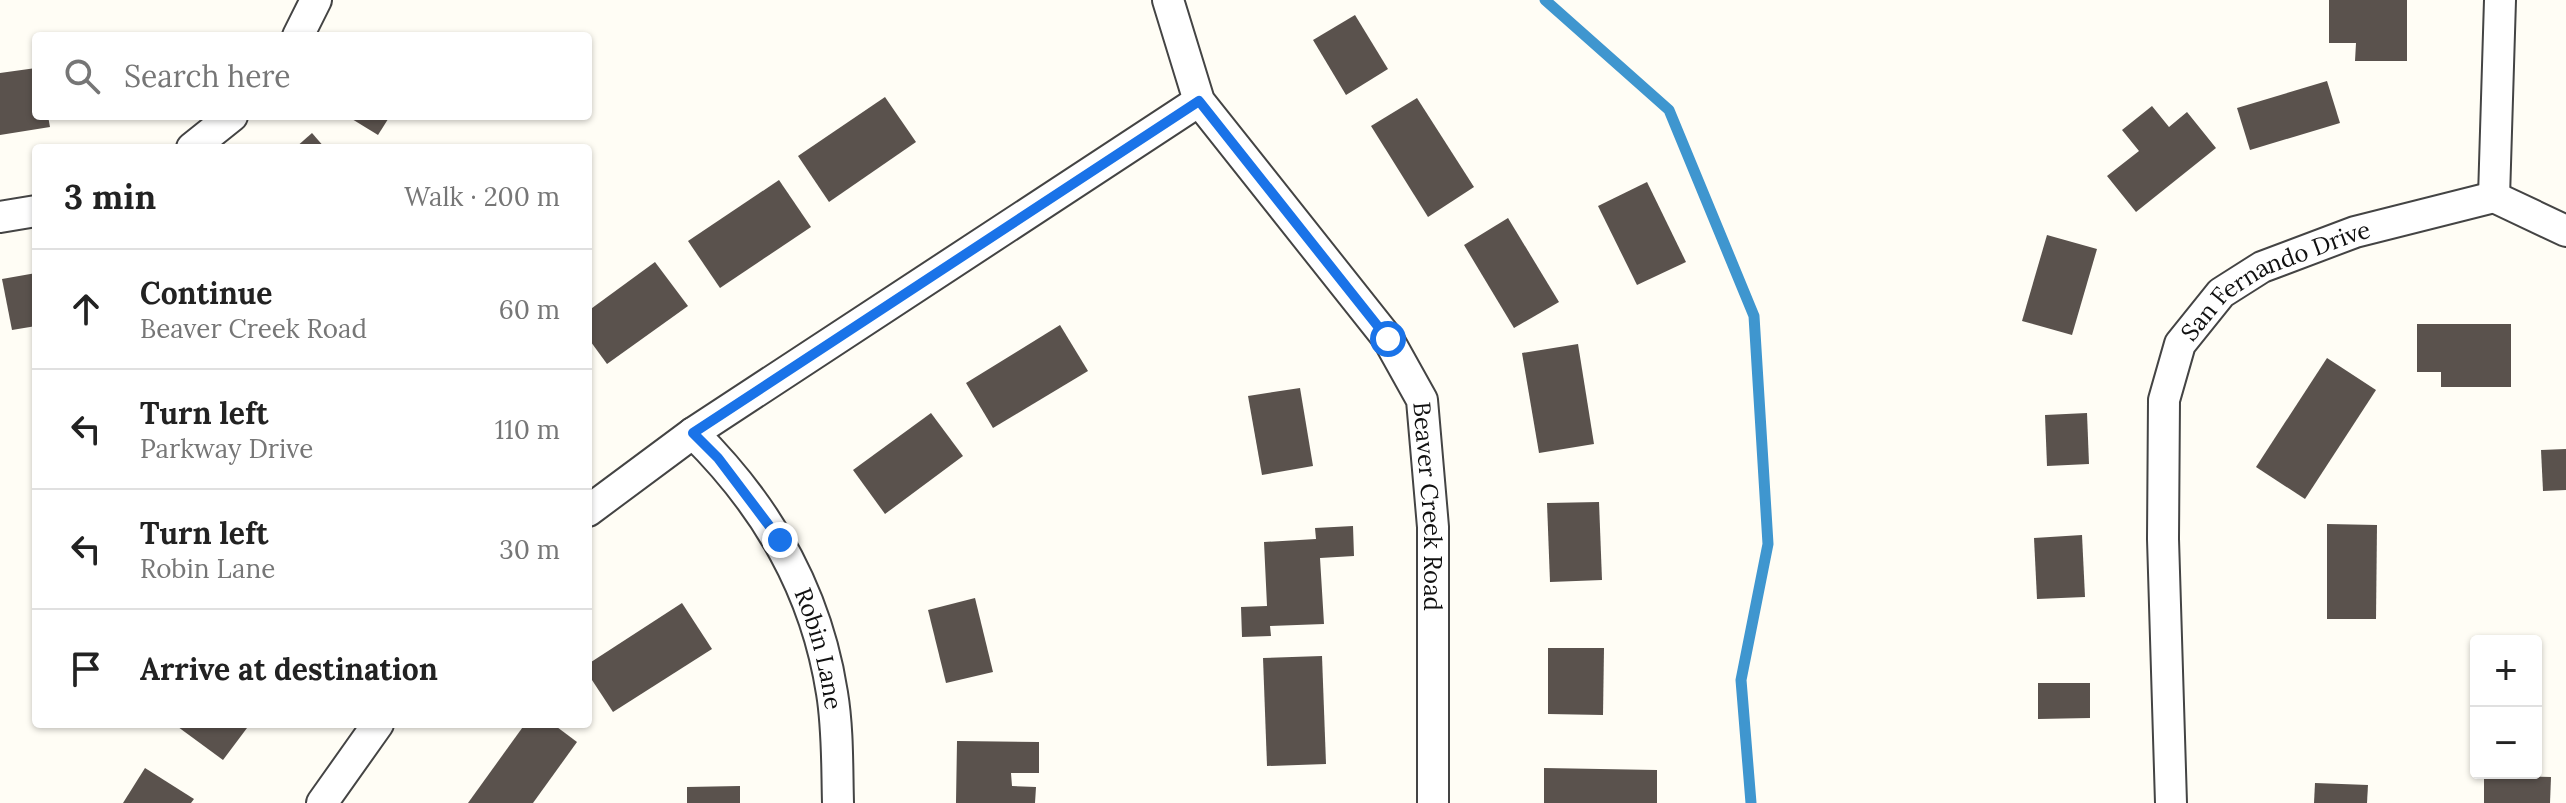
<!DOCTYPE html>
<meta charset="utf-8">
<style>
:root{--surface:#fff;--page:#f2f2f2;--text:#222;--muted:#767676;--line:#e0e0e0}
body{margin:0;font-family:Lora,serif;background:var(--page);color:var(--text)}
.controls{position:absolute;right:24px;bottom:24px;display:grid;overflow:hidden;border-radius:8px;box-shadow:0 2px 6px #0004}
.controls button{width:72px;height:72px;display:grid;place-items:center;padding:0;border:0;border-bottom:2px solid var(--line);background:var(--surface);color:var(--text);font:40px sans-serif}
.stop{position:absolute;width:24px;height:24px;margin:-18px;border:6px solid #1a73e8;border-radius:50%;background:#fff}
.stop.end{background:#1a73e8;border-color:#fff;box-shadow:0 2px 8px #0008}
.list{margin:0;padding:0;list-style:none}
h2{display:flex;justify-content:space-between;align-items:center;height:104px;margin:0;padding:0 32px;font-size:34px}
h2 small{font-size:26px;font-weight:400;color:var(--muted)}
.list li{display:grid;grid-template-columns:52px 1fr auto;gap:24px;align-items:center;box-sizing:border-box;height:120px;padding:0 32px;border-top:2px solid var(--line)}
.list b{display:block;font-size:30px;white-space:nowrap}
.list p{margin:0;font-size:26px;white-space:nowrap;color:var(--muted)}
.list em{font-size:26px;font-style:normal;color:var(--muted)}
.icon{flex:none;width:44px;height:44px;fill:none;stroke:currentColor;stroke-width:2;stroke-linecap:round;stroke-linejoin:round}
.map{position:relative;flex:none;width:2566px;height:803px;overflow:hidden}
.search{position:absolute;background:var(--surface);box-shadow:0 2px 6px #0004;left:32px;top:32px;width:560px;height:88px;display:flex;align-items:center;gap:20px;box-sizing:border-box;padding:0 28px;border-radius:8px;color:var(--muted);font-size:30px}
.panel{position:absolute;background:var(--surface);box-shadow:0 2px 6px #0004;left:32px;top:144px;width:560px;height:584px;border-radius:8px}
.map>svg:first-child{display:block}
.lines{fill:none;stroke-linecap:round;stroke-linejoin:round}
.stream{stroke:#3f96cf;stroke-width:11}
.building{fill:#5a524d}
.minor-casing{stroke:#444;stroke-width:34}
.minor{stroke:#fff;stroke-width:30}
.route{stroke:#1a73e8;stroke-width:10}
.labels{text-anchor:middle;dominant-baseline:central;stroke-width:8;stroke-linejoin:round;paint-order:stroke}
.street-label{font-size:24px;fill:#111;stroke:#fff}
</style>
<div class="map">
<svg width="2566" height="803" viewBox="0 0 2566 803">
<rect width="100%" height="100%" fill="#fffdf5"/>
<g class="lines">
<!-- stream -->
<polyline class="stream" points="1545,0 1669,110 1754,316 1768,544 1741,680 1751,803"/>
</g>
<!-- building -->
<g class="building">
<polygon points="2329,0 2407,0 2407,61 2355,61 2356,43 2329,43"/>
<polygon points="1355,15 1388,69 1346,95 1313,40"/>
<polygon points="36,68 36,116 48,116 50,127 0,135 0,73"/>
<polygon points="2327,81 2340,123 2250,150 2237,108"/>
<polygon points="885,97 916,142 829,202 798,156"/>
<polygon points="1417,98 1474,187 1428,217 1371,126"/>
<polygon points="2152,106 2169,127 2187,112 2216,148 2136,212 2107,176 2139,151 2122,130"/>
<polygon points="347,116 390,116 378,135"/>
<polygon points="312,133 325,148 295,148"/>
<polygon points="779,180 811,227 720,288 688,241"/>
<polygon points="1647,182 1686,262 1637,285 1598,206"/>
<polygon points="1508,218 1559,302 1514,328 1464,245"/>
<polygon points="2047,235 2097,249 2072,335 2022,321"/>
<polygon points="655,262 688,306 607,364 588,338 588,311"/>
<polygon points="36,273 36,326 12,330 2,279"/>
<polygon points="2417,324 2511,324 2511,387 2441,387 2441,372 2417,372"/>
<polygon points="1060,325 1088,371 993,428 966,383"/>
<polygon points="1578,344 1594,444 1539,453 1522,353"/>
<polygon points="2327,358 2376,390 2305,499 2256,467"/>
<polygon points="1300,388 1313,466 1262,475 1248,396"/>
<polygon points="931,413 963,456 885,514 853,470"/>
<polygon points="2087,413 2089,464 2047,466 2045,415"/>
<polygon points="2566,449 2566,490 2543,491 2541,450"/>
<polygon points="1599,502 1602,580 1550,582 1547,503"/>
<polygon points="2327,524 2377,525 2376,619 2327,619"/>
<polygon points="1353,526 1354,556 1320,558 1324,624 1270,626 1271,636 1242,637 1241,607 1267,606 1264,542 1316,539 1315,528"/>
<polygon points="2082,535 2085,597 2037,599 2034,538"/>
<polygon points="975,598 993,672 946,683 928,610"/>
<polygon points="682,603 712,649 613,712 588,674 588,664"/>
<polygon points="1548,648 1604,648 1603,715 1548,714"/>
<polygon points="1322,656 1326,764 1267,766 1263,658"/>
<polygon points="2038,683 2090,683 2090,718 2038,719"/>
<polygon points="174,724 250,724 223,760"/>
<polygon points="525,724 553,724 577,742 533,803 468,803"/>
<polygon points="957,741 1039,742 1039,773 1011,773 1012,786 1036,787 1035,803 956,803"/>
<polygon points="145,768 194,799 191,803 123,803"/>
<polygon points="1544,768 1657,770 1657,803 1544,803"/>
<polygon points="2484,776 2551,777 2550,803 2484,803"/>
<polygon points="2315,783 2368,785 2367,803 2314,803"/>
<polygon points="740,786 740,803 687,803 687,787"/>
</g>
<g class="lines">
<!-- minor casing -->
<g class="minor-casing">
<g id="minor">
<path id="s1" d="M1168,0L1199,101L1388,339L1422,400L1433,527V803"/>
<polyline points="298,36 316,0"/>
<polyline points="192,148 232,116"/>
<polyline points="2494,197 2500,0"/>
<polyline points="2494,197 2566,231"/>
<polyline points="0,217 36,211"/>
<path id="s2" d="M693,433C767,506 816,590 832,693C838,729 837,767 838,803"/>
<polyline points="588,511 693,433 1199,101"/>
<polyline points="322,803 378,724"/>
<path id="s3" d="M2171,803L2163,539L2164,400L2180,344L2221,293L2262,267L2355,232L2494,197"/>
</g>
</g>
<!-- minor -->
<use href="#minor" class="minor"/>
</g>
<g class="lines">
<!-- route -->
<polyline class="route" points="780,540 718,458 693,433 1199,101 1388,339"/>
</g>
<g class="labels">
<!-- street labels -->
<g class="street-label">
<text stroke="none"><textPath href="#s3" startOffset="580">San Fernando Drive</textPath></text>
<text stroke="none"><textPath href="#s1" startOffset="586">Beaver Creek Road</textPath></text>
<text stroke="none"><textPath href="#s2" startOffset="254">Robin Lane</textPath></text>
</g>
</g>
</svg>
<div class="controls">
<button>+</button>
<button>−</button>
</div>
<div class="stop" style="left:1388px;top:339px"></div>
<div class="stop end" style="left:780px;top:540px"></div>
<div class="search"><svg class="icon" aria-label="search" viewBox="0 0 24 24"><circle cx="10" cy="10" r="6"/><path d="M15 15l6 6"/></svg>Search here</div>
<section class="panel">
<h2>3 min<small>Walk · 200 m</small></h2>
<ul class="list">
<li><svg class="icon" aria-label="ahead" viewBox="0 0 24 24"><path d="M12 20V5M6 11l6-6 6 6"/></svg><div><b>Continue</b><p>Beaver Creek Road</p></div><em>60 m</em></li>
<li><svg class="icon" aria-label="left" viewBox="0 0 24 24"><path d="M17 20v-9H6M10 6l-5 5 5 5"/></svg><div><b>Turn left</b><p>Parkway Drive</p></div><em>110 m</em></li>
<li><svg class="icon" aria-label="left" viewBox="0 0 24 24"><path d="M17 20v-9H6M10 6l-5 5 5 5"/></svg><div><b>Turn left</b><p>Robin Lane</p></div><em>30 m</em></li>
<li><svg class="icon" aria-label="arrive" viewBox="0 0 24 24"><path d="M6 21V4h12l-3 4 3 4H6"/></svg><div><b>Arrive at destination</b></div></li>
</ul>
</section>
</div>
